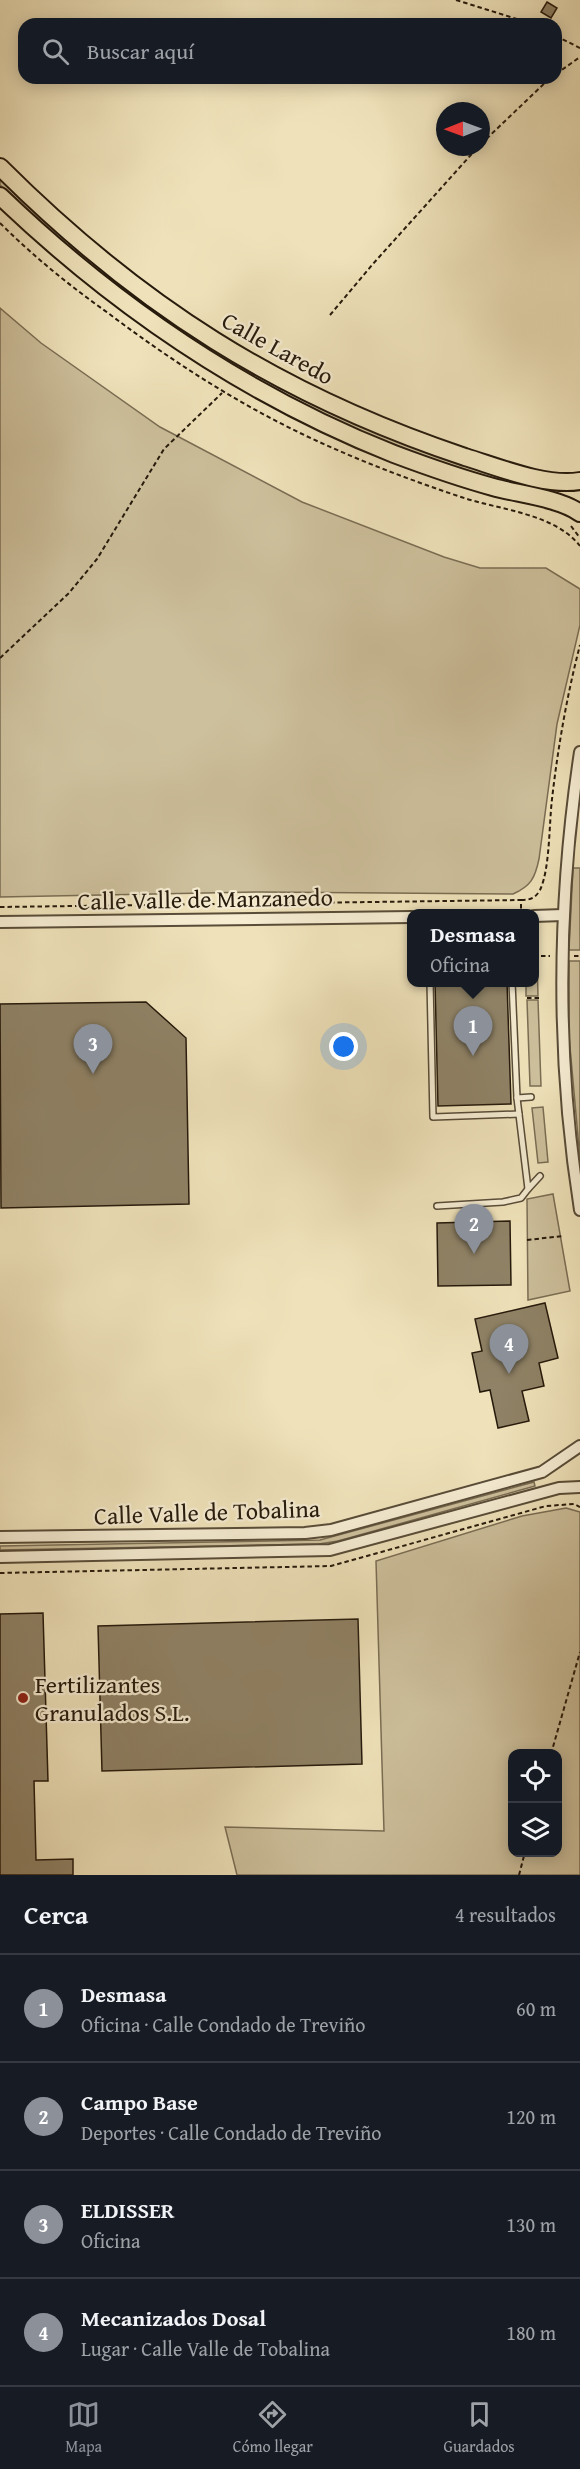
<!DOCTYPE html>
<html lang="es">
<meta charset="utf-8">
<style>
:root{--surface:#171b24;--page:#242831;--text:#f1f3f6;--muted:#9ea1a6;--line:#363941;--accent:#8c9099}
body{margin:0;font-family:"Gentium Book Plus",serif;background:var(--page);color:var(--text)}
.controls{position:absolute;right:18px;bottom:18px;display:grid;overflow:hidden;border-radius:12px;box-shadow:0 3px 15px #0003}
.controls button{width:54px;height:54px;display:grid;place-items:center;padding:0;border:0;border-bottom:2px solid var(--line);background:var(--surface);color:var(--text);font:30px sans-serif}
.compass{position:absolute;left:436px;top:102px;width:54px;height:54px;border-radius:50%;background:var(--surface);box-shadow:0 3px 15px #0003;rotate:269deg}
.you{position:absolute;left:344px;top:1047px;width:21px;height:21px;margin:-15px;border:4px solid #fff;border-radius:50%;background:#1a73e8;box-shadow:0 0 0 9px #1a73e833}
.badge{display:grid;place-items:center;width:39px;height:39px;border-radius:50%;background:var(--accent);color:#fff;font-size:20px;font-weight:700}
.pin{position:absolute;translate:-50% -50px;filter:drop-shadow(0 2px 3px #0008)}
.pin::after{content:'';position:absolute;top:32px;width:21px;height:18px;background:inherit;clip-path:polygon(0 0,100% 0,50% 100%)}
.popup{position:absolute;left:407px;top:909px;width:132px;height:78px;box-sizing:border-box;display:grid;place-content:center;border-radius:12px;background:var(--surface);filter:drop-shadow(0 2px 4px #0005);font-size:20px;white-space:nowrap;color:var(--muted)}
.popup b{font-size:22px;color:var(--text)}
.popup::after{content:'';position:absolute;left:50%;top:100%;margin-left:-12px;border:12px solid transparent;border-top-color:var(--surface)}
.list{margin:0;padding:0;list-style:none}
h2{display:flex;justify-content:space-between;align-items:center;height:78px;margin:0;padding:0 24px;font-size:26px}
h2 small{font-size:20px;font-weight:400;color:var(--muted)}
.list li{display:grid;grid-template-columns:39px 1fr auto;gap:18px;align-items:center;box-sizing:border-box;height:108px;padding:0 24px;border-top:2px solid var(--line)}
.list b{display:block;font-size:22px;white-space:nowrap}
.list p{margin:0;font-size:20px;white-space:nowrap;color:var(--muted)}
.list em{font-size:20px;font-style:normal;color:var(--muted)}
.icon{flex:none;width:33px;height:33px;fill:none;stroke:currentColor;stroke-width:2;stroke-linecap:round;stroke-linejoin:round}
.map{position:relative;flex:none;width:580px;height:1875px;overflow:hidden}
.search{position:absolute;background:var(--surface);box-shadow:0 3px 15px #0003;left:18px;right:18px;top:18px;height:66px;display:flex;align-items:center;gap:15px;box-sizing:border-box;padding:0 21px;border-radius:18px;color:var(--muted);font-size:22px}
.sheet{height:510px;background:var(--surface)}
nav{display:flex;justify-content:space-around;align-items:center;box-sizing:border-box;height:84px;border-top:2px solid var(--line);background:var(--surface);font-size:16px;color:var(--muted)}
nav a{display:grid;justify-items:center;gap:3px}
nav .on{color:var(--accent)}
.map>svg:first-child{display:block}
.green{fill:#cdc09c;stroke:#7a6d54;stroke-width:1.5;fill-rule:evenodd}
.building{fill:#8f8266;stroke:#261a0c;stroke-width:1.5}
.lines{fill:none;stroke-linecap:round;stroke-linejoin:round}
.service-casing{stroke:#584c38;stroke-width:8}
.minor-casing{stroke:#584c38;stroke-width:14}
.primary-casing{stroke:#261a0c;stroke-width:20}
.path{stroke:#261a0c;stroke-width:2;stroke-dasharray:4.5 3;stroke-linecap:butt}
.service{stroke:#f5ecd2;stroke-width:5}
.minor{stroke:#f5ecd2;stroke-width:10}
.primary{stroke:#efe2ba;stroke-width:16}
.poi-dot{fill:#8f2418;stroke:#f5ecd2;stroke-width:2}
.labels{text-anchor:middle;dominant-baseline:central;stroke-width:4.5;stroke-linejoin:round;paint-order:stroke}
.street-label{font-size:24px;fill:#261a0c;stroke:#f5ecd2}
.poi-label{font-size:24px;fill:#261a0c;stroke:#f5ecd2;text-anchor:start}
</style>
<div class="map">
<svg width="580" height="1875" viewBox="0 0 580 1875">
<rect width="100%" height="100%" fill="#efe2ba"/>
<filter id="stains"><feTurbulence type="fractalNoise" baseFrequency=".00333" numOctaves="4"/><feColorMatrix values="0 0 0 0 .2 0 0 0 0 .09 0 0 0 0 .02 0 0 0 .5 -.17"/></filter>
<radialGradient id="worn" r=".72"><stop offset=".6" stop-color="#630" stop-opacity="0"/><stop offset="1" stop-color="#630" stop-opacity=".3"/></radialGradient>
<!-- green -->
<g class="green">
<path d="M0,177C36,211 72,247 111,278C202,349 305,407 414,448C456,464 501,474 544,486L543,492L452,467L330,419L211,354L95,272L0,185Z"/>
<path d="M0,308L41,343L160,427L302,502L444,557L480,568H546L580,589V625L557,724L539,859C535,878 531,886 513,894L260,892L0,897Z"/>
<polygon points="573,868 580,868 580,950 569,950"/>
<polygon points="535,950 537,957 538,996 526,996 526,983 534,982"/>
<polygon points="569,961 580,961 580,1159 569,1036"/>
<polygon points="527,1000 538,1000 541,1086 530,1086"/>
<polygon points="543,1107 548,1162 538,1163 532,1108"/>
<polygon points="553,1194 570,1291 528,1300 527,1199"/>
<polygon points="534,1482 535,1486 338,1541 319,1544 0,1550 0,1546 320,1540"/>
<path d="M566,1508L580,1512V1875H237L225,1827L384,1831L376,1561L522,1516ZM512,1754H558V1852H512Z"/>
</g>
<!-- building -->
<g class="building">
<polygon points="547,2 557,8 551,18 541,12"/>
<polygon points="435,982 507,982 511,1104 438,1106"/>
<polygon points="146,1002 186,1038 189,1204 1,1208 0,1004"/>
<polygon points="510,1221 511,1285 438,1286 437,1223"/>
<polygon points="545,1303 558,1358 539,1363 544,1386 522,1391 529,1421 498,1428 490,1390 480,1392 472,1353 482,1351 475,1319"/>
<polygon points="43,1613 48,1781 34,1781 36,1860 73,1859 73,1875 0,1875 0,1614"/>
<polygon points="358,1619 362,1764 102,1771 98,1626"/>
</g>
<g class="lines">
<!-- service casing -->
<g class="service-casing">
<g id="service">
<polyline points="430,982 433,1117 519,1114"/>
<polyline points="512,982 517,1098 528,1189 540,1176"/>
<polyline points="517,1098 531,1097"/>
<polyline points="437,1206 503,1202 521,1198 528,1189"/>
</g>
</g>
<!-- minor casing -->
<g class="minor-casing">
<g id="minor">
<path d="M580,752C557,904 556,1058 580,1210"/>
<polyline points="534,916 563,915"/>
<polyline points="0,922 412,917"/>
<polyline points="0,1537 305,1533 331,1530 542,1472 580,1446"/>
<polyline points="0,1557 330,1550 559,1488 580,1487"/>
</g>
</g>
<!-- primary casing -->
<g class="primary-casing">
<g id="primary">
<path d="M0,167C138,305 279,395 465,457C498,467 546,487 580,481"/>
<path d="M0,196C115,306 245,395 394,454C426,466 460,478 493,487C518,494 559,498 580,513"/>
</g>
</g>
<!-- path -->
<g class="path">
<polyline points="456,0 533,24"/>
<polyline points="556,36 580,48"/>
<polyline points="556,74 580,57"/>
<polyline points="481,144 550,78"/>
<path d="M0,223C33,256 70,286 108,313C169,359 232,400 300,433C352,458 407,479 461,497C499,510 554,513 580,546"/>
<polyline points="330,315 372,265 478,147"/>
<polyline points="571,526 580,538"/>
<polyline points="0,658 69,593 97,559 164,449 222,393"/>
<path d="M521,900C529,900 535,899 540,890C550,869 549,824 552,799C558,747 567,695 580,645"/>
<polyline points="0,907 521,900 521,914"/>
<polyline points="541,956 550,956"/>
<polyline points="574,956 580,956"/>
<polyline points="527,998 541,998"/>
<polyline points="527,1240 563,1236"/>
<polyline points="0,1573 331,1566 546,1506 574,1504 580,1507"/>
<polyline points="551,1754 580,1652"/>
<polyline points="519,1875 525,1852"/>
</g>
<!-- service -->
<use href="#service" class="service"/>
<!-- minor -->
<use href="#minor" class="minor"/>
<!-- primary -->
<use href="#primary" class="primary"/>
</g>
<!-- markers -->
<circle class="poi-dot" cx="23" cy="1698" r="6"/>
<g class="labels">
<!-- street labels -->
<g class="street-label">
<text transform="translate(278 348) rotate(29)">Calle Laredo</text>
<text transform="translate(205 899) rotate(-1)">Calle Valle de Manzanedo</text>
<text transform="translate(207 1512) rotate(-2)">Calle Valle de Tobalina</text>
</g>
<!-- poi labels -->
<g class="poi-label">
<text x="35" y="1684">Fertilizantes<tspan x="35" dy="28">Granulados S.L.</tspan></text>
</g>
</g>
<rect width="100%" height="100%" filter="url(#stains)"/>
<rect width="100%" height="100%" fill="url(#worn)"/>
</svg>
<div class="controls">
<button><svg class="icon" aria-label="locate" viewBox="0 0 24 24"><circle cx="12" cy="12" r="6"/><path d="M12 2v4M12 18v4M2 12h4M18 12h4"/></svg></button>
<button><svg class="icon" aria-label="layers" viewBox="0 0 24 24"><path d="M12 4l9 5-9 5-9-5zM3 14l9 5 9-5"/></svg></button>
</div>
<svg class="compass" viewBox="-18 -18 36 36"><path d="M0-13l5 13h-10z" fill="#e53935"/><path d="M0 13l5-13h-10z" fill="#9ea1a6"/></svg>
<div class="you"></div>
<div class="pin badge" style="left:473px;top:1056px">1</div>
<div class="popup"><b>Desmasa</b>Oficina</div>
<div class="pin badge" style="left:474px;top:1254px">2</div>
<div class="pin badge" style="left:93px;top:1074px">3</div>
<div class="pin badge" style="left:509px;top:1374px">4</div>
<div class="search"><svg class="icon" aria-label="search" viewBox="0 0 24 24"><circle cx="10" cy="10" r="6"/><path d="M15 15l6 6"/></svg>Buscar aquí</div>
</div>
<section class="sheet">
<h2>Cerca<small>4 resultados</small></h2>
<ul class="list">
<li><span class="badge">1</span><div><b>Desmasa</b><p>Oficina · Calle Condado de Treviño</p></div><em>60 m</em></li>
<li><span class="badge">2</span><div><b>Campo Base</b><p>Deportes · Calle Condado de Treviño</p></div><em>120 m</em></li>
<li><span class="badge">3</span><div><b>ELDISSER</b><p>Oficina</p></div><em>130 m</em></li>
<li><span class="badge">4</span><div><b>Mecanizados Dosal</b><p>Lugar · Calle Valle de Tobalina</p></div><em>180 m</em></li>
</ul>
</section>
<nav>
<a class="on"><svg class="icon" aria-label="map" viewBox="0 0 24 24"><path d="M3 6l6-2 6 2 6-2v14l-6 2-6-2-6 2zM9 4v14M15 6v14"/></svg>Mapa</a>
<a><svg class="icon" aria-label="directions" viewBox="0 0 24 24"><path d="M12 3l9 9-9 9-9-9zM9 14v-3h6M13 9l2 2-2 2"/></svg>Cómo llegar</a>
<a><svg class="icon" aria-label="saved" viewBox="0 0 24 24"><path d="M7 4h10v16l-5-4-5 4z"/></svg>Guardados</a>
</nav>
